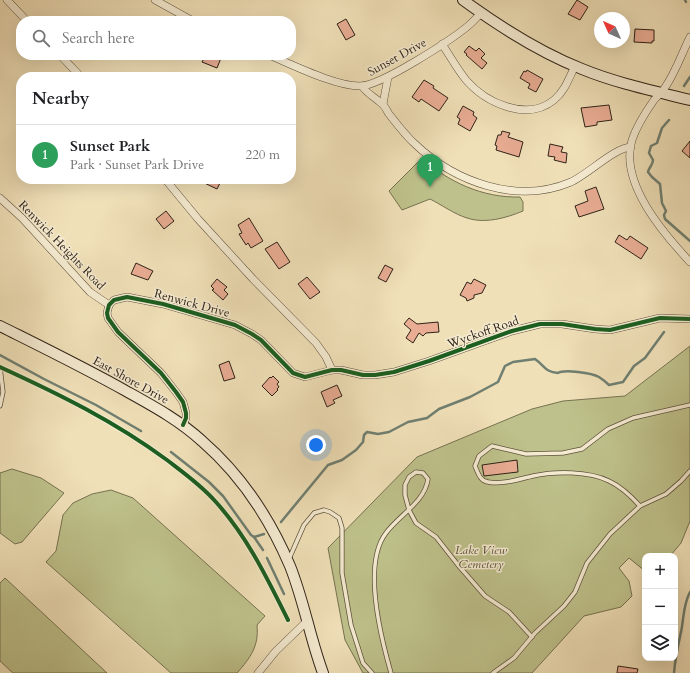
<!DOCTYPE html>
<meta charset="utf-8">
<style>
:root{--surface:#fff;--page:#f6f6f6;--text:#202124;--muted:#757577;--line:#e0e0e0;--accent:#8f2418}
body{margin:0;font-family:Cardo,serif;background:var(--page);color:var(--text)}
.controls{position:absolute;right:12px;bottom:12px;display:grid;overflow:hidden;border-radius:8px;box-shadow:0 4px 16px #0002}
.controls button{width:36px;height:36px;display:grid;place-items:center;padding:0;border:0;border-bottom:1px solid var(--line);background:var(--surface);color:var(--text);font:20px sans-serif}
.compass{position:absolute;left:594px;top:12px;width:36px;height:36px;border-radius:50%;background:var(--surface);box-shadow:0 4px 16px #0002;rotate:315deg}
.you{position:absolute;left:316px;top:445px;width:14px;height:14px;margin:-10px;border:3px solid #fff;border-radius:50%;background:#1a73e8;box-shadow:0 0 0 6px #1a73e833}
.badge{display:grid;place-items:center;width:26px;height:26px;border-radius:50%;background:var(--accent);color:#fff;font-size:13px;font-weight:700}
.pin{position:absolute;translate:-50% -33px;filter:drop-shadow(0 1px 2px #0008)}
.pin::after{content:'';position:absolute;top:21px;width:14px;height:12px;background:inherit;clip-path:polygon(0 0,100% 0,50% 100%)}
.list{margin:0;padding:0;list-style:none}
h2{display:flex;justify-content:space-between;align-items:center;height:52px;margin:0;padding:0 16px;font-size:17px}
h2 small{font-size:13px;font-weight:400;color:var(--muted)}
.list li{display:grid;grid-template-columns:26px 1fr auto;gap:12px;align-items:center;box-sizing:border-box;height:60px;padding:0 16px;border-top:1px solid var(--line)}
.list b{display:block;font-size:15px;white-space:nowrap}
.list p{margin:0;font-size:13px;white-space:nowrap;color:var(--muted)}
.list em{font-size:13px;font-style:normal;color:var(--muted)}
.icon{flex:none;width:22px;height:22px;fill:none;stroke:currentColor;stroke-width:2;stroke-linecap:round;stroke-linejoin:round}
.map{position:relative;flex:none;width:690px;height:673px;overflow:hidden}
.search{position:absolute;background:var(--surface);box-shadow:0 4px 16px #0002;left:16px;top:16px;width:280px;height:44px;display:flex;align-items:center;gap:10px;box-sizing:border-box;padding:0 14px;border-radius:16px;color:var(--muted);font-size:15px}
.panel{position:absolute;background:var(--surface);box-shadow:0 4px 16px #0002;left:16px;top:72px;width:280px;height:112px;border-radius:16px}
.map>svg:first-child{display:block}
.green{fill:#bec18b;stroke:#767251}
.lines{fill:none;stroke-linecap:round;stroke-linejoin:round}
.stream{stroke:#6f7f71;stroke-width:2.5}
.building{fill:#e9ad94;stroke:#2e2217}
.lane-casing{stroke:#5e523f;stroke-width:5}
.street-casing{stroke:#5e523f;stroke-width:8}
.secondary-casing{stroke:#2e2217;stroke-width:12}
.lane{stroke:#f5ebd1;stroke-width:3.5}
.street{stroke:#f5ebd1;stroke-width:7}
.secondary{stroke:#f5ebd1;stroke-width:10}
.cycleway-casing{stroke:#f5ebd1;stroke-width:6}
.cycleway{stroke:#1b5e20;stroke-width:4}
.labels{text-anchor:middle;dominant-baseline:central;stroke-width:3;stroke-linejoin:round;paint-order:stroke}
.street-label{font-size:12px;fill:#2e2217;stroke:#f5ebd1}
.park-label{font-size:12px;font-style:italic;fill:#59523a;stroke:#f5ebd1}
</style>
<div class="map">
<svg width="690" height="673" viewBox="0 0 690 673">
<rect width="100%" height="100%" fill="#f0e0b8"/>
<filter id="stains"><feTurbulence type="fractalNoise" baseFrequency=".005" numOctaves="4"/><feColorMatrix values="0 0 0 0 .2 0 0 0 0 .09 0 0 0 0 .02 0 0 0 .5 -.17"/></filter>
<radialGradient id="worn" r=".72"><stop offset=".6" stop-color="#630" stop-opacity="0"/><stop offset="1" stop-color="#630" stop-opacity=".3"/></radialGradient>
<!-- green -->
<g class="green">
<path d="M422,158C448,182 483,198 520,197L523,202V211C506,218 485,224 467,218C454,214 442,205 430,199L402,210L389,191Z"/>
<polygon points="690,346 690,521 681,543 670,556 645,556 645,571 629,558 619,568 629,581 632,596 621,607 584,616 532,673 363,673 345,640 328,548 417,457 532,409 563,401 625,396"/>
<polygon points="12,469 41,478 64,493 22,542 15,544 0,533 0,473"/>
<path d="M111,490L133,498L265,616L257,625C259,646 251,657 237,673H171L46,562L56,551L63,515L73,503L92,494Z"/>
<polygon points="5,578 107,673 13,673 0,661 0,583"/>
</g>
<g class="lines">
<!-- stream -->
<g class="stream">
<polyline points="685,0 686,2"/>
<polyline points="684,86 690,77"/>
<path d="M669,120L662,128L657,143L651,146L649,153L653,160C653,165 649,167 648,172L652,177L660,184L662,203L666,211L664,215L665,219L690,241"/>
<polyline points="0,355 44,379 96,405 141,431"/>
<polyline points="171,452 209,482 223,496 251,535 254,537 264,534"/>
<path d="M281,522L328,465L342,460L356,450L363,442L364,435L367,432L378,434L389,432L408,422L427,418L439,409L470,397L498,382L505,366L513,362L535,359C545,366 545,372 558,373C564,369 592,373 599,377C602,379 606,382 609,385L623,382L634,366L645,358L664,332"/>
<polyline points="254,537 263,550"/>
<polyline points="267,558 284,594"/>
<path d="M674,673C675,659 678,646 681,632C684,618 683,605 690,592"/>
</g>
</g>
<!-- building -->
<g class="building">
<polygon points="577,0 588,7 580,20 568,14"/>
<polygon points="346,19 355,35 346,40 337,24"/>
<polygon points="635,29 654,30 654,41 652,41 652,43 634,42"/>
<polygon points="469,46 476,51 479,48 485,54 481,58 487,63 482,69 466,55 467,54 464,52"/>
<polygon points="206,55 215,55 221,58 217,68 202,62"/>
<polygon points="527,70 543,79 536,92 528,88 530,84 520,78 524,71 526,72"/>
<polygon points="424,80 434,86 433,88 448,98 439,111 421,99 419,102 412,97"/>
<polygon points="609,105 612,120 597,122 597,125 585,127 581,108"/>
<polygon points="463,106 474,112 473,115 477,118 470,131 458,124 460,119 457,117"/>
<polygon points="502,131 510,133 508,137 523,142 519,157 496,150 497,146 495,145 498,135 501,135"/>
<polygon points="690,141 690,158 682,151"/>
<polygon points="550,144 563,147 561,152 567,153 566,163 554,160 555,157 548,156"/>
<polygon points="196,179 222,179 217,189"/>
<polygon points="596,187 604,209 579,217 575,206 588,201 585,191"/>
<polygon points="166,211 174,221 164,229 156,219"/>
<polygon points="249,218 263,241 251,248 248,243 246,245 239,234 242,233 238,225"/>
<polygon points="619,235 627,240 630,236 648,248 641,259 615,242"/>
<polygon points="277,242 290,262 279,269 265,249"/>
<polygon points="136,263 153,271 148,280 131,274"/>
<polygon points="385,265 393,269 386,282 378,278"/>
<polygon points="307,277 320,292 310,299 298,284"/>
<polygon points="217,279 227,287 224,290 228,294 223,300 212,290 214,289 211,286"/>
<polygon points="474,279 486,285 482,293 474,295 474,298 467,301 466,298 460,295 467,282 471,284"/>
<polygon points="409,318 417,324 438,322 439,332 426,333 423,336 419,333 413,343 406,338 411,330 404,324"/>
<polygon points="229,361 235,378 224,381 219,365"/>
<polygon points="273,376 279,382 277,384 279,387 277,389 278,390 272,396 262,386 270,377 271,378"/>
<polygon points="337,385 342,396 333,400 335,403 327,407 321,392"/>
<polygon points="517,460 518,472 484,476 482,465"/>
<polygon points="618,666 638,669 637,673 617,673"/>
</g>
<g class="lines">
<!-- lane casing -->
<g class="lane-casing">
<g id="lane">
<polyline points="0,367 3,392 0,406"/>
<path d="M640,506C631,496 622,487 609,481C589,471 555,471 533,476C519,479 502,485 488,482C480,481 478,473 475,466L479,456L492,446L526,454L563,453L582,449L608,429L633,418L690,405"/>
<polyline points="289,559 304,525 314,513 324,510 330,512 339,518 342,528 342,573 351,625 363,663 372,673"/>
<path d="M391,673C381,638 362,564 386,533C399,515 425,502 428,479L423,473L416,472L409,477L405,485V495L409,510L416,523L436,537L458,565L485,596L509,612L532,637"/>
<polyline points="493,673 514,658 535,633 564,606 575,592 587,563 610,534 640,506 666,494 681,481 690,471"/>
</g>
</g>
<!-- street casing -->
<g class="street-casing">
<g id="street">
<polyline points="7,0 27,21"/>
<polyline points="155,0 193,21"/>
<path d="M690,37C682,53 676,71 666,86C663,91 658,96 654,100C647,110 636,128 632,140C619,183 664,234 690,262"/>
<path d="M442,44C450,56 457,69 466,80C486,103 527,122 554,100C565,91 569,78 575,66"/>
<polyline points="60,55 81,77"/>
<path d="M269,55C293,65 335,86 360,86C381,86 451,40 468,26C473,22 477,17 481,13"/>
<path d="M362,86C367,94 375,97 382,104C385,106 387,111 389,114C397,124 405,135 415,144C455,182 517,205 571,182C588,174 616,147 631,147"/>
<polyline points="383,104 388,77"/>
<polyline points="165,179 198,219 253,279 316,343 326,357 332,370"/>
<polyline points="0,198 22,218 90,292 109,305"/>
<polyline points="183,425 186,418 186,413 183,402 176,392 161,373 118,332 108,318 107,313 109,305 114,300 127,297 163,304 235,325 252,334 261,340 293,373 305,377 332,370 341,370 363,375 375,375 394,372 429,361 512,331 540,324 562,324 595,329 610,330 660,318 690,319"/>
<polyline points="258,673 276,651 307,621"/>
</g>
</g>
<!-- secondary casing -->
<g class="secondary-casing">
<g id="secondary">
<path d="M463,0C500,27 539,52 582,69C616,83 654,91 690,100"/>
<path d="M0,326C42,347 85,368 126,391C153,406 179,420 202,441C240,474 270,519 290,566C304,601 310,638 323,673"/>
</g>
</g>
<!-- lane -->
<use href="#lane" class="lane"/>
<!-- street -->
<use href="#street" class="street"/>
<!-- secondary -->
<use href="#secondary" class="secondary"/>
<!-- cycleway casing -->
<g class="cycleway-casing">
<g id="cycleway">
<path d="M0,367C59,394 114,421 167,460C184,473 201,485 215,501C247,536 267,578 288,620"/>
<polyline points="183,425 186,418 186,413 183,402 176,392 161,373 118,332 108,318 107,313 109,305 114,300 127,297 163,304 235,325 252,334 261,340 293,373 305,377 332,370 341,370 363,375 375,375 394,372 429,361 512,331 540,324 562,324 595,329 610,330 660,318 690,319"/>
</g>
</g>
<!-- cycleway -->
<use href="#cycleway" class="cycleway"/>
</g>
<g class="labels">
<!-- street labels -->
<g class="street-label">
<text transform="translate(397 57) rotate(-29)">Sunset Drive</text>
<text transform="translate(62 245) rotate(46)">Renwick Heights Road</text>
<text transform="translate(192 303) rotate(15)">Renwick Drive</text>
<text transform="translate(483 332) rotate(-19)">Wyckoff Road</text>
<text transform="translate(131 380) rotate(29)">East Shore Drive</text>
</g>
<!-- park labels -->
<g class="park-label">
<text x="481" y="550">Lake View<tspan x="481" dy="14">Cemetery</tspan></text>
</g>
</g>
<rect width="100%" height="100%" filter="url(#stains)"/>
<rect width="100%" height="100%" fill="url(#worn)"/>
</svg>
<div class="controls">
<button>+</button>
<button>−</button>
<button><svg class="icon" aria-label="layers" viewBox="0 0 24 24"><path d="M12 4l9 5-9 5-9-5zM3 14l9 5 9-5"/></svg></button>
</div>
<svg class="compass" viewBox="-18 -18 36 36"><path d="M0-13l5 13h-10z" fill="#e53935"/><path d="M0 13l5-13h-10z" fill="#757577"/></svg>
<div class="you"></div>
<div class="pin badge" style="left:430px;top:187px;background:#2e9e5b">1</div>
<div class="search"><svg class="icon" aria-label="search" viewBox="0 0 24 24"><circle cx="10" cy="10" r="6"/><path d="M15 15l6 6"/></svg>Search here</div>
<section class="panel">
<h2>Nearby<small></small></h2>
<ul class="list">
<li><span class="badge" style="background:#2e9e5b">1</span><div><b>Sunset Park</b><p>Park · Sunset Park Drive</p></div><em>220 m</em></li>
</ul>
</section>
</div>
